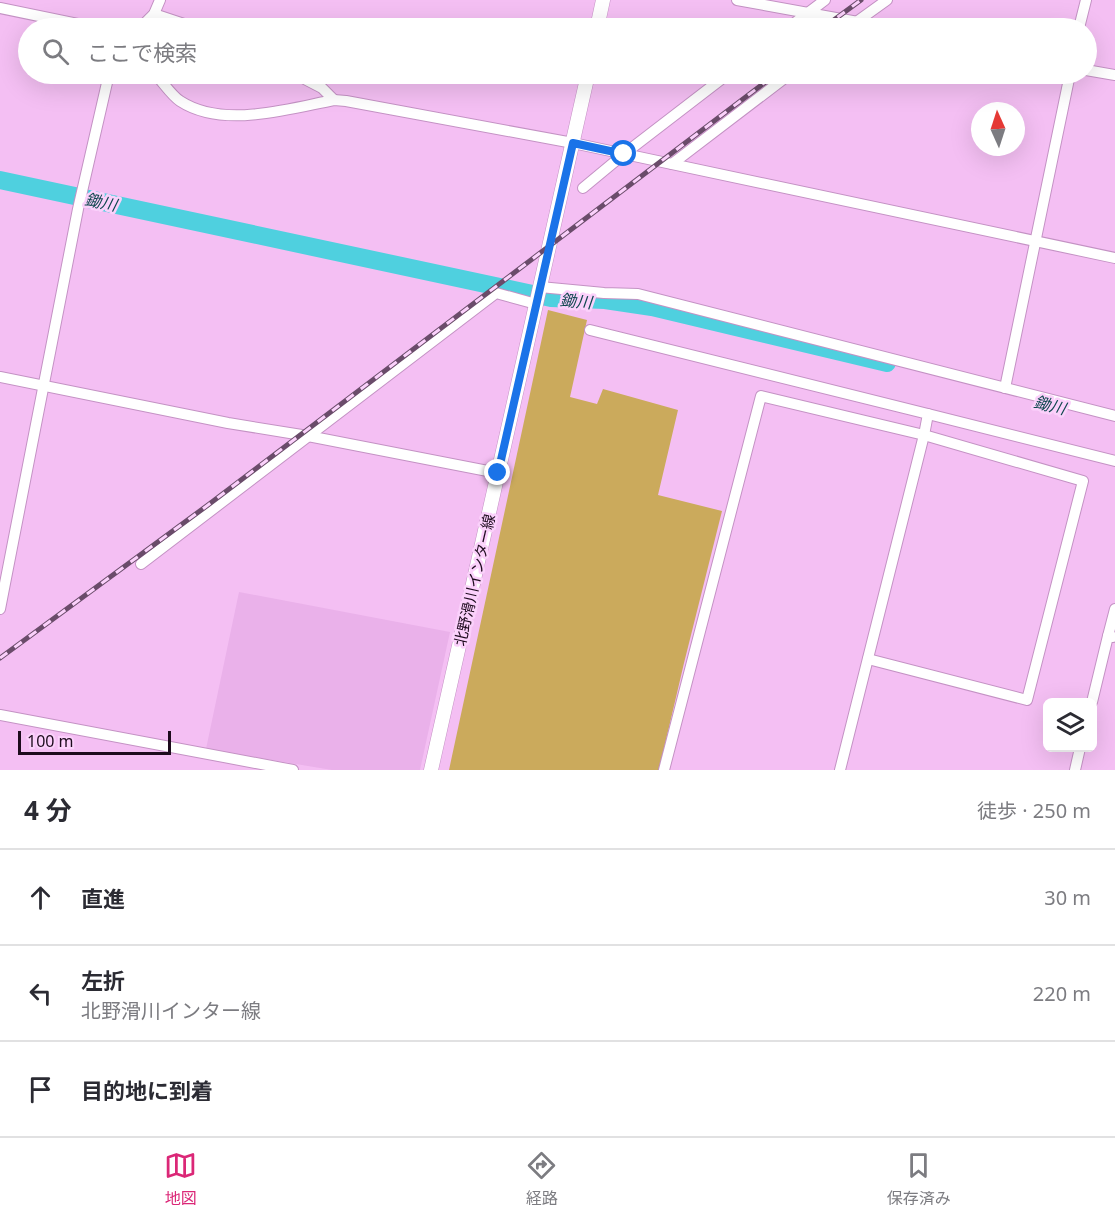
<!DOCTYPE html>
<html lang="ja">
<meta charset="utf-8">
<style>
:root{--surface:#fff;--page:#f2f2f3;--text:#2b2b33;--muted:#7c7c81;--line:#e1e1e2;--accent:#db2777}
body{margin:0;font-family:"Noto Sans","Noto Sans JP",sans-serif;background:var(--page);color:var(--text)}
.controls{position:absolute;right:18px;bottom:18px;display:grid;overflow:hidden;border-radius:9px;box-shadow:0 6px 24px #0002}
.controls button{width:54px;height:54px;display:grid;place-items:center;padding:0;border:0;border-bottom:2px solid var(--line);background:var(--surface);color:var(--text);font:30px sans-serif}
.compass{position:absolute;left:971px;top:102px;width:54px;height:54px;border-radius:50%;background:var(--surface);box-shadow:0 6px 24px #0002;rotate:357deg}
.scale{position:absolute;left:18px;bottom:15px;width:153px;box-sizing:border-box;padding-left:6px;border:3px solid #1d0b1d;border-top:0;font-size:16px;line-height:21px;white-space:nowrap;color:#1d0b1d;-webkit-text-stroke:4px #fbd1fb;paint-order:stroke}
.stop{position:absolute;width:18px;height:18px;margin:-14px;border:4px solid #1a73e8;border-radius:50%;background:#fff}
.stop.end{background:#1a73e8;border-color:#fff;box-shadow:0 2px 6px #0008}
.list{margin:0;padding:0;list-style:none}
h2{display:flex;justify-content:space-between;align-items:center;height:78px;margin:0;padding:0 24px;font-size:26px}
h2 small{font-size:20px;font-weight:400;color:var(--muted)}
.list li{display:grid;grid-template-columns:39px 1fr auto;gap:18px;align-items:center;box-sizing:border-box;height:96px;padding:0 24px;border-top:2px solid var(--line)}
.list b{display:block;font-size:22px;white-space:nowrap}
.list p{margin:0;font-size:20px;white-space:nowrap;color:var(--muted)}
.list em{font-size:20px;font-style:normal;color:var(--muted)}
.icon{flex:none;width:33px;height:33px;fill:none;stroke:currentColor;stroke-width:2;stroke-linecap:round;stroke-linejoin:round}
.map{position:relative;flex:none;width:1115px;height:770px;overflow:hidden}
.search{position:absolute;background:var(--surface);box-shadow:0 6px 24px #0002;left:18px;right:18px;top:18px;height:66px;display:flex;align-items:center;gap:15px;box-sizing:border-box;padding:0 21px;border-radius:33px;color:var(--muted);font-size:22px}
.sheet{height:366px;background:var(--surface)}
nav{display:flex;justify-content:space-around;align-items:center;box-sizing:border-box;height:84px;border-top:2px solid var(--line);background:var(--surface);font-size:16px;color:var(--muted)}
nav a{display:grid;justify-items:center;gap:3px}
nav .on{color:var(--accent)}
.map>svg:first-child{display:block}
.built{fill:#eab1ea}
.green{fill:#cbaa5c}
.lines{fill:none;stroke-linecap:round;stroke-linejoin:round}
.river{stroke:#4fd0df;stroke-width:18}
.minor-casing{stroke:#c492c4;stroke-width:12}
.major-casing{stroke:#c492c4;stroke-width:15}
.minor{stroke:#fff;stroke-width:10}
.major{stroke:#fff;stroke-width:14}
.rail-casing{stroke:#6a4c6a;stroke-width:5}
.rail{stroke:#fbd1fb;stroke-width:3;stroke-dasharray:9;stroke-linecap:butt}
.route{stroke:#1a73e8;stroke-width:8}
.labels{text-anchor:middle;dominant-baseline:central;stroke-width:5;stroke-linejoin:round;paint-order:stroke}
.street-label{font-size:15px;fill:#1d0b1d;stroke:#fbd1fb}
.water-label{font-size:16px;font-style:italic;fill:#0e474e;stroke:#fbd1fb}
</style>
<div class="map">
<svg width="1115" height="770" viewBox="0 0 1115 770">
<rect width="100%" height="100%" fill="#f4bff3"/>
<!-- built -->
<polygon class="built" points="239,592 450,632 420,770 332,770 206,749"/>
<!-- green -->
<polygon class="green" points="548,310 587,320 570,397 597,404 603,389 678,410 658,495 722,511 684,663 659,770 449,770"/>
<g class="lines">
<!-- river -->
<polyline class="river" points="0,180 551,298 605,300 652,307 887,363"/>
<!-- minor casing -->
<g class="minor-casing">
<g id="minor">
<polyline points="737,0 891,28"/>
<polyline points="0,8 97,28"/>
<polyline points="154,14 196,28"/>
<polyline points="140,28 154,14 160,0"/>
<polyline points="788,28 825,0"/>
<polyline points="848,28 887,0"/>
<polyline points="1079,28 1086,0"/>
<polyline points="1086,70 1115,75"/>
<path d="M155,74C163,82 171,95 180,101C223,129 288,109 334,100L346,101L573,143L1115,258"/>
<polyline points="295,74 322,88 334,100"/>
<polyline points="672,164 790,74"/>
<polyline points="583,188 624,154 728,74"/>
<polyline points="540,287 604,293 638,294 1115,416"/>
<polyline points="590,330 928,414 924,435 840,770"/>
<polyline points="0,377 228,423 308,436 498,473"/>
<polyline points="1005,388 1070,74"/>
<polyline points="928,414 1115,461"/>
<polyline points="141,564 496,293 536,304"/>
<polyline points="0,609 78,209 109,74"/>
<polyline points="1113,637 1108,636 1115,609"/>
<polyline points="1092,702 1108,636"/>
<polyline points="0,715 293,770"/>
<polyline points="664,770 761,396 924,435 1083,481 1027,700 868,659"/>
<polyline points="1075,770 1080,748"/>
</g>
</g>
<!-- major casing -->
<g class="major-casing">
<g id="major">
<polyline points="597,28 603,0"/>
<polyline points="431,770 588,74"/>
</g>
</g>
<!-- minor -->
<use href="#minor" class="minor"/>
<!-- major -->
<use href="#major" class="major"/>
<!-- rail casing -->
<g class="rail-casing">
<g id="rail">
<polyline points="823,28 861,0"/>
<polyline points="0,658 208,505 776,74"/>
</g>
</g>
<!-- rail -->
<use href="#rail" class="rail"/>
</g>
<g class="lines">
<!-- route -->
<polyline class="route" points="498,473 573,143 624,154"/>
</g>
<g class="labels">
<!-- street labels -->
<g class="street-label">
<text transform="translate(474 580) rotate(-77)">北野滑川インター線</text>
</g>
<!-- water labels -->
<g class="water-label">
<text transform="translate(101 202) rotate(12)">鋤川</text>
<text transform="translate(576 301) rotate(5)">鋤川</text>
<text transform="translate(1050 405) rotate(14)">鋤川</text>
</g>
</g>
</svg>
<div class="controls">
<button><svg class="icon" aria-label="layers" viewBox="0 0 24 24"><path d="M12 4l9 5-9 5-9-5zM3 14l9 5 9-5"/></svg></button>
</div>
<svg class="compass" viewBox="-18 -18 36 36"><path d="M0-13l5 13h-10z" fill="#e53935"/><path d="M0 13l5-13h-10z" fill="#7c7c81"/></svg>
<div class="scale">100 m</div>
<div class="stop" style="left:624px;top:154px"></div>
<div class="stop end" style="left:498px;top:473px"></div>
<div class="search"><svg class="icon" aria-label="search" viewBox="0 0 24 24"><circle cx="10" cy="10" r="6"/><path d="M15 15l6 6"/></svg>ここで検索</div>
</div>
<section class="sheet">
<h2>4 分<small>徒歩 · 250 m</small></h2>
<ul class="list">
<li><svg class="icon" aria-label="ahead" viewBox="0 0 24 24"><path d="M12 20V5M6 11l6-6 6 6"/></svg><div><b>直進</b></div><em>30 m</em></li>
<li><svg class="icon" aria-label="left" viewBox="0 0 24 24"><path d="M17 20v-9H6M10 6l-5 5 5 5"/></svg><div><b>左折</b><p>北野滑川インター線</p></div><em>220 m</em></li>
<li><svg class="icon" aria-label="arrive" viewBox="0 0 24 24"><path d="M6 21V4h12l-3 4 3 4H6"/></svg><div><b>目的地に到着</b></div></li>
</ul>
</section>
<nav>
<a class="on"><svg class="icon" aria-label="map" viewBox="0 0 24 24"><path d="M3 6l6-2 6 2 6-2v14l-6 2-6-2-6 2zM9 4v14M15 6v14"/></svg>地図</a>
<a><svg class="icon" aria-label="directions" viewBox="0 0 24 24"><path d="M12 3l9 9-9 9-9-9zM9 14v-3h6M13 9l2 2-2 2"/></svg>経路</a>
<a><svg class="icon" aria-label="saved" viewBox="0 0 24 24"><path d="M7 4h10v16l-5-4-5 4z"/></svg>保存済み</a>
</nav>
